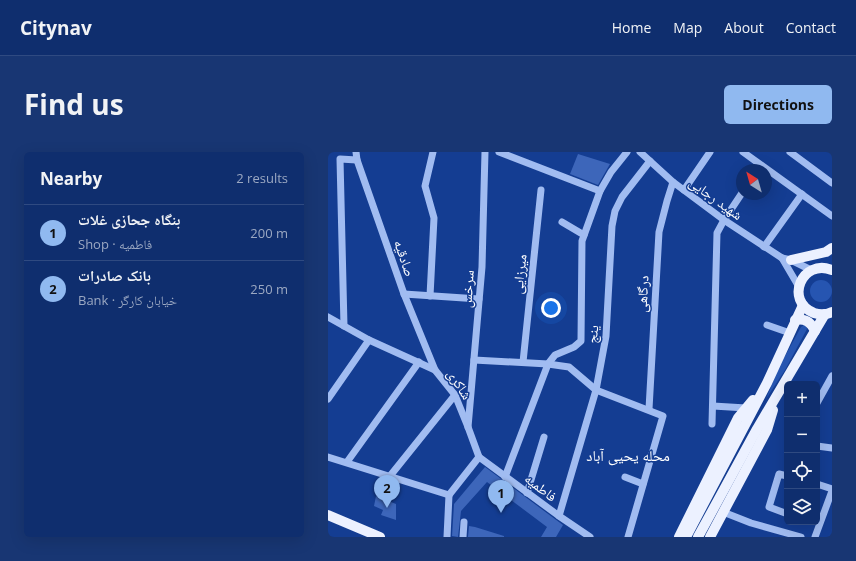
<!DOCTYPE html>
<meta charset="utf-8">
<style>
:root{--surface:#0f2e6e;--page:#183673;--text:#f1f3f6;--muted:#9ba8c2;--line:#2f4a81;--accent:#90b9f0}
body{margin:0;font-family:"Open Sans","Noto Naskh Arabic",sans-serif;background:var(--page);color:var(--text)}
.controls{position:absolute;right:12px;bottom:12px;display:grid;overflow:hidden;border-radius:6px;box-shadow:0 4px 16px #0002}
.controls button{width:36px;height:36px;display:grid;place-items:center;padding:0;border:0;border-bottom:1px solid var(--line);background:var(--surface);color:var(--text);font:20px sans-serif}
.compass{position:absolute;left:408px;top:12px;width:36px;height:36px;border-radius:50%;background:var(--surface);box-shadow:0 4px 16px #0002;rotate:323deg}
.you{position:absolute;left:223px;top:156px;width:14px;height:14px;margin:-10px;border:3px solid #fff;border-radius:50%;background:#1a73e8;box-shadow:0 0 0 6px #1a73e833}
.badge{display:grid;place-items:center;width:26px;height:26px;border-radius:50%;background:var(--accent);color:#111;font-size:13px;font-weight:700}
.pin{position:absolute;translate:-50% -33px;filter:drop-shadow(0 1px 2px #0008)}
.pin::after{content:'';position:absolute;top:21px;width:14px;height:12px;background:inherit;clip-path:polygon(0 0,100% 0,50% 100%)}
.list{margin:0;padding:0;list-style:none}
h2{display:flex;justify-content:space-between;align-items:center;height:52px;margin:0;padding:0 16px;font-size:17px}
h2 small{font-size:13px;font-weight:400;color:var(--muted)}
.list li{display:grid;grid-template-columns:26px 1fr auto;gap:12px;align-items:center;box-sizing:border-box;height:56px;padding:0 16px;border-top:1px solid var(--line)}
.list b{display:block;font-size:15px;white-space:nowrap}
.list p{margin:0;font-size:13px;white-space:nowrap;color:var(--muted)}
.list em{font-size:13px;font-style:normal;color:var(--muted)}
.icon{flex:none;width:22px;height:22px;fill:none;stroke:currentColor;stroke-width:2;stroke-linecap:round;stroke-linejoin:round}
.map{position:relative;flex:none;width:504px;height:385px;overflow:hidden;border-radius:6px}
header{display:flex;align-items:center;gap:24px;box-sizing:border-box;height:56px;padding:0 20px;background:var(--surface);border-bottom:1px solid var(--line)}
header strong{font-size:19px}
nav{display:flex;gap:22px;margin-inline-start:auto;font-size:14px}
.intro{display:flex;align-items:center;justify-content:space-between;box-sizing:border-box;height:96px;padding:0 24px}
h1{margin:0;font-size:28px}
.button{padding:10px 18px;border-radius:6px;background:var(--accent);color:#111;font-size:14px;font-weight:700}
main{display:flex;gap:24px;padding:0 24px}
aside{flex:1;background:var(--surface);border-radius:6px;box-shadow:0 4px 16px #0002}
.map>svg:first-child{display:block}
.green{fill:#2655b1}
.building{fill:#3d66ba}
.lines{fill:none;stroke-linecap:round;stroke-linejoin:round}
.minor{stroke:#a1bcf1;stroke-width:7}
.major{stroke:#ecf1ff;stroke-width:10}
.labels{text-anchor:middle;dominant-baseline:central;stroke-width:3;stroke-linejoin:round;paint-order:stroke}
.street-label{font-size:14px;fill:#fff;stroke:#143d92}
.neighbourhood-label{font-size:15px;fill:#fff;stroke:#143d92}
</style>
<header>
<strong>Citynav</strong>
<nav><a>Home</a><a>Map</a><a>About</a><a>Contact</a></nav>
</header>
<div class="intro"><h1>Find us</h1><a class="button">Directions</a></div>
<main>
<aside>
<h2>Nearby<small>2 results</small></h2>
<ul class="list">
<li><span class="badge">1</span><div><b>بنگاه جحازی غلات</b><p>Shop · فاطمیه</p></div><em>200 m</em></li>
<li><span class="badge">2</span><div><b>بانک صادرات</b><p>Bank · خیابان کارگر</p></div><em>250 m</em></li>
</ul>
</aside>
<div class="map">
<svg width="504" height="385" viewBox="0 0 504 385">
<rect width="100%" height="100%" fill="#143d92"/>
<!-- green -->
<g class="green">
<circle cx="493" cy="139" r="11"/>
<polygon points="476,173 478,174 479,177 457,218 438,247 451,215 473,175"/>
</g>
<!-- building -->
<g class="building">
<polygon points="250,2 282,12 270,33 242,22"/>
<polygon points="157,315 235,373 228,385 213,385 219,375 159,330 133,359 130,385 124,384 126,352"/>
<polygon points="48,344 68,352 68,368 53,363 55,358 46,354"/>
<polygon points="141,374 147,375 176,384 176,385 140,385"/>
</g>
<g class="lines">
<!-- minor -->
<g class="minor">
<polyline points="28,0 29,8 76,142 107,218"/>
<polyline points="171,0 272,39"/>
<polyline points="312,0 345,30 396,68 454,106 463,108 483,118"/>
<polyline points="415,0 504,64"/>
<polyline points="462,0 504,31"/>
<polyline points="356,38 382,0"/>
<polyline points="234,70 256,83"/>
<polyline points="436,95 474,42"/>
<polyline points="454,106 471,135"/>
<polyline points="76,142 151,147"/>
<polyline points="102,144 106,66 97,34 105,0"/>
<polyline points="0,165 41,188 107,218 127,243 140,275 151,305 121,343"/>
<polyline points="439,173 462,181"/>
<polyline points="16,174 12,7 29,8"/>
<polyline points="146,208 220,212 241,215 268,238 335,264 300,385"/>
<polyline points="195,210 213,38"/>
<polyline points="0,247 41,188"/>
<polyline points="489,251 504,224"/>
<polyline points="385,254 418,256"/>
<polyline points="321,257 331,80 339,49 345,30"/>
<polyline points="384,272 389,81 396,68 414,41"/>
<polyline points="140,275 154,115 157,0"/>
<polyline points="489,294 504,296"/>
<polyline points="0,305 121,343"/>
<polyline points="151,305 231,364 262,385"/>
<polyline points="19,310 91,210"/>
<polyline points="62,324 127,243"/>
<polyline points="177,325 220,212 227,203 246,195 253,189 254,89 272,39 283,20 299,0"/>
<polyline points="297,325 315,332"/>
<polyline points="489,332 504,337"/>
<polyline points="199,341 216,285"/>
<polyline points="395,360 423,371 473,385"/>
<polyline points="457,361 441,355 451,322 459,324"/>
<polyline points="231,364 268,238 278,184 284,74 287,59 294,45 322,9"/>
<polyline points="119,385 121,343"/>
<polyline points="135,385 136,370"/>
<polyline points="487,385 504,339"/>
</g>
<!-- major -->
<g class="major">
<polyline points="463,108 498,100 504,96"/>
<path d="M504,118C474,106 456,149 486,161C492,163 498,163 504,160"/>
<path d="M467,168C477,166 483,170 487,179"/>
<polyline points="0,363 52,385"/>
<polyline points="351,385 410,266 425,248"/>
<polyline points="358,385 439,231 475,153"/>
<polyline points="370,385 429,277 497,162"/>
<polyline points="382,385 439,278 445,258"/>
</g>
</g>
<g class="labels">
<!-- street labels -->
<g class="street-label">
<text transform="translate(388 46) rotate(36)">شهید رجایی</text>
<text transform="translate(77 106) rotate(71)">صادقیه</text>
<text transform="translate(191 122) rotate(-84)">میرزایی</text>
<text transform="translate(139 137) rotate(-86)">سرخس</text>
<text transform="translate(314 142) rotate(-87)">درگاهی</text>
<text transform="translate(264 182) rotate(-84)">ینج</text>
<text transform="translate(132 232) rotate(57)">شاکری</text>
<text transform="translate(213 335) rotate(37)">فاطمیه</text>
</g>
<!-- neighbourhood labels -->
<g class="neighbourhood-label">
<text x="300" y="303">محله یحیی آباد</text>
</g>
</g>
</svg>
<div class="controls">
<button>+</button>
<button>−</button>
<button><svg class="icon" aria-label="locate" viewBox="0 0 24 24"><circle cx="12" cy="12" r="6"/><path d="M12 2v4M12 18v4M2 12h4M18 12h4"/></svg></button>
<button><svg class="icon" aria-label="layers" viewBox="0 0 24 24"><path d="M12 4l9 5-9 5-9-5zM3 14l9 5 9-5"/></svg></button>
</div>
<svg class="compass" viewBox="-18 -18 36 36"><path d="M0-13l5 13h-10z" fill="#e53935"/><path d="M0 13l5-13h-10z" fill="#9ba8c2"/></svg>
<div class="you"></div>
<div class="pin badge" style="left:173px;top:361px">1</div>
<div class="pin badge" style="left:59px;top:356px">2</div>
</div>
</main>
